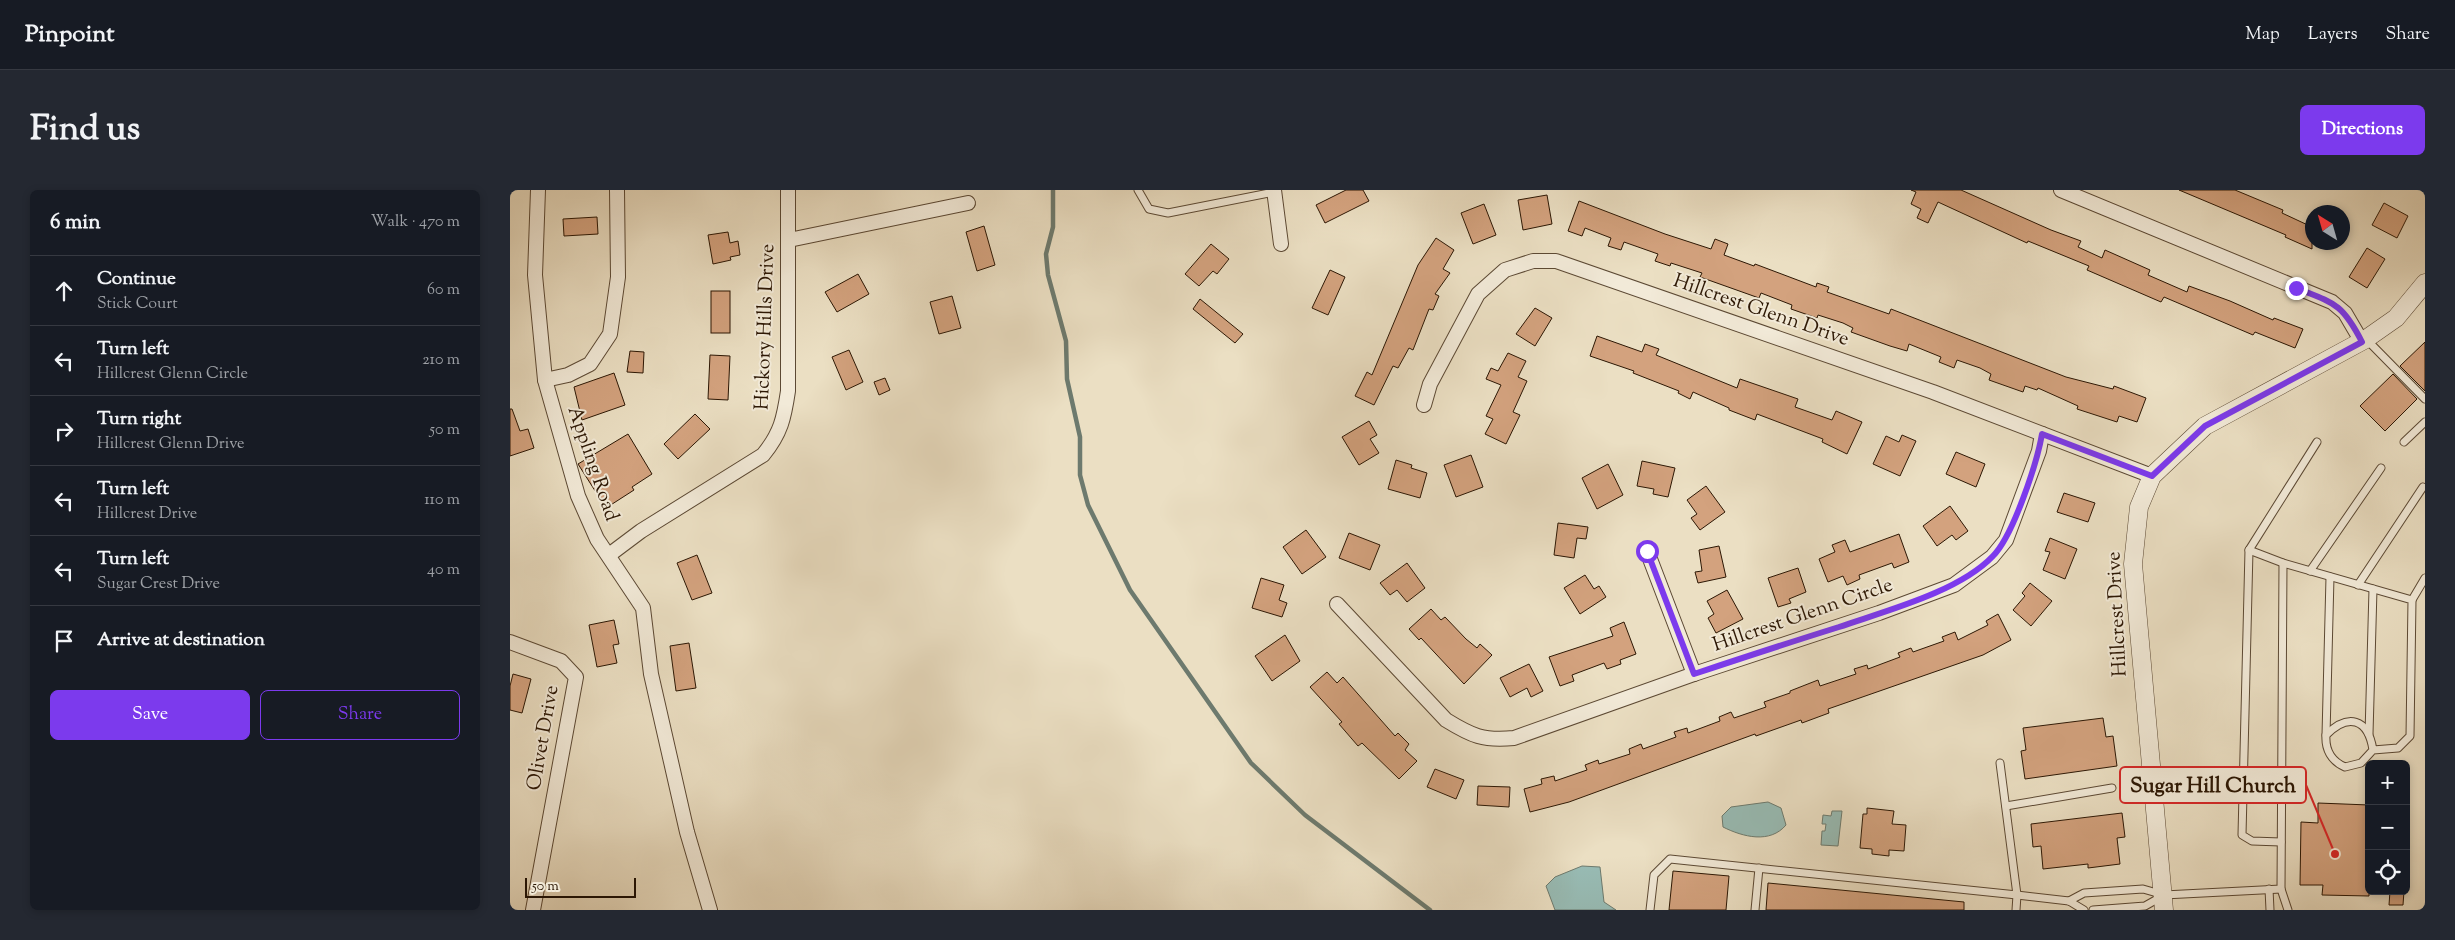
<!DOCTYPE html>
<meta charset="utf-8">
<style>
:root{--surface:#171b24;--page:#242831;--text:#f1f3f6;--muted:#9ea1a6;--line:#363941;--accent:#7c3aed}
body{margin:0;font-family:"Sorts Mill Goudy",serif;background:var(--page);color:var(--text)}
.controls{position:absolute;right:15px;bottom:15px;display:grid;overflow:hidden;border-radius:8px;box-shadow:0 2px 8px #0003}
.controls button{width:45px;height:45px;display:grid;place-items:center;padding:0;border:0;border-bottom:1px solid var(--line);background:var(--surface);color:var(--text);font:25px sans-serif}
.compass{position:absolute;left:1795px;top:15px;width:45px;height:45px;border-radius:50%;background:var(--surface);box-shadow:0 2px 8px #0003;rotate:323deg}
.scale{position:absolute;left:15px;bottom:12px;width:111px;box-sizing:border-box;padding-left:5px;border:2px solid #2c1704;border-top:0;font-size:14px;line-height:18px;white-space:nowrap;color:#2c1704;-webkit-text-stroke:4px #f2ead8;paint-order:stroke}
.stop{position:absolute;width:15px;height:15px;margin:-11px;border:4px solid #7c3aed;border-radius:50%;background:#fff}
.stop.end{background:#7c3aed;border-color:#fff;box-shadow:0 1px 5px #0008}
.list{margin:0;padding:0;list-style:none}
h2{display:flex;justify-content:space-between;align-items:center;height:65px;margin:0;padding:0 20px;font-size:21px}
h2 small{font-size:16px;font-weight:400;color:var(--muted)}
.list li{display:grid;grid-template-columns:32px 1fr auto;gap:15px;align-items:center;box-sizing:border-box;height:70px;padding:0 20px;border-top:1px solid var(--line)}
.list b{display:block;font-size:19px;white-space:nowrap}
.list p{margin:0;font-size:16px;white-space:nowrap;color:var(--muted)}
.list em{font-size:16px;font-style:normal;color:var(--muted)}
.actions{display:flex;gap:10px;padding:15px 20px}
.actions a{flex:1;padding:11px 0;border:1px solid var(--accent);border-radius:8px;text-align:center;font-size:18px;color:var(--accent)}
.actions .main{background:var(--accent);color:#fff}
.icon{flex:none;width:28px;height:28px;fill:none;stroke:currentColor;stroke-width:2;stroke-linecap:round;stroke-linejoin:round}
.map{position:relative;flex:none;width:1915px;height:720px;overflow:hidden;border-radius:8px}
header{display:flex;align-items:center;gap:30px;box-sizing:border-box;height:70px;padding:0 25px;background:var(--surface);border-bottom:1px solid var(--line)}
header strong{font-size:24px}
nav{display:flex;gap:28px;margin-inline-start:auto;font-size:18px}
.intro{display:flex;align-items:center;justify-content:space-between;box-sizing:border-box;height:120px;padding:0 30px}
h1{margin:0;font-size:35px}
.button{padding:12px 22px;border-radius:8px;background:var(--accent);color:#fff;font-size:18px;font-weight:700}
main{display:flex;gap:30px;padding:0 30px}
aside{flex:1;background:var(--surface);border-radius:8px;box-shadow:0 2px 8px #0003}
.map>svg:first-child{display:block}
.water{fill:#98bcb5;stroke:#6d7a6e}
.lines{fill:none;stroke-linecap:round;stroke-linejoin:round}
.stream{stroke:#6d7a6e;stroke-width:4.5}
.building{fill:#d3a27e;stroke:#2c1704}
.service-casing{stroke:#5c4934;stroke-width:9}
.minor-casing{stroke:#5c4934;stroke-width:16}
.tertiary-casing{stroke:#5c4934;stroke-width:19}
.service{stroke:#f2ead8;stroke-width:7}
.minor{stroke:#f2ead8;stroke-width:14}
.tertiary{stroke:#f2ead8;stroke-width:18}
.route{stroke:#7c3aed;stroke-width:6}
.labels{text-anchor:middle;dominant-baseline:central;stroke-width:4;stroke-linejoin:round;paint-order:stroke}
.street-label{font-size:20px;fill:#2c1704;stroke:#f2ead8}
.leader{fill:none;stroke:#d62828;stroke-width:2}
.callout-dot{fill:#d62828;stroke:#f2ead8;stroke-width:2}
.callout{fill:#f2ead8;stroke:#d62828;stroke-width:2}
.callout-label{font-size:21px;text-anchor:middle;font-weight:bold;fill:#2c1704}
</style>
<header>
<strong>Pinpoint</strong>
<nav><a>Map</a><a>Layers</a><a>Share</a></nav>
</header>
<div class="intro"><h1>Find us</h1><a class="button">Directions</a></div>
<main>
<aside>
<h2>6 min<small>Walk · 470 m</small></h2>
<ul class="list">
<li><svg class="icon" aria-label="ahead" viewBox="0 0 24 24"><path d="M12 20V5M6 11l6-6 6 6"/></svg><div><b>Continue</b><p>Stick Court</p></div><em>60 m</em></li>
<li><svg class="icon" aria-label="left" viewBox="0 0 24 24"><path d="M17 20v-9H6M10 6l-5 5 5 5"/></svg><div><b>Turn left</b><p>Hillcrest Glenn Circle</p></div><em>210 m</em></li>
<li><svg class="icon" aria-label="right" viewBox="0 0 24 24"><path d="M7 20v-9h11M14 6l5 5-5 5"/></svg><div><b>Turn right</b><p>Hillcrest Glenn Drive</p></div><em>50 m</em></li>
<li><svg class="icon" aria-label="left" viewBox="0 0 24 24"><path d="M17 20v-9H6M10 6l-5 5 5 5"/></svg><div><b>Turn left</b><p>Hillcrest Drive</p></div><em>110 m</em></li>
<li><svg class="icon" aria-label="left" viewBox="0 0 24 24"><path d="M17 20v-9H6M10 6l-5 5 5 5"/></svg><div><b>Turn left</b><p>Sugar Crest Drive</p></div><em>40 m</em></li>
<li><svg class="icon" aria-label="arrive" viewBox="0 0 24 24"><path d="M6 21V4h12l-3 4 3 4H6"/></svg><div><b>Arrive at destination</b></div></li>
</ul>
<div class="actions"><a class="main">Save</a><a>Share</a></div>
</aside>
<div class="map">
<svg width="1915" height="720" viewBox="0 0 1915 720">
<rect width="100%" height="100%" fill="#ebdfc3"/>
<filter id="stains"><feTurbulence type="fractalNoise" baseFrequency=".004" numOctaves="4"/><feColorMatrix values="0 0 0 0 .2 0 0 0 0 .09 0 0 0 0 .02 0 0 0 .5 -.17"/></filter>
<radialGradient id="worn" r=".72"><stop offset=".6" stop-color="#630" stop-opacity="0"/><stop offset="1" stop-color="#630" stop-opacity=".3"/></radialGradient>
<!-- water -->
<g class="water">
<path d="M1258,612L1271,618L1276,635C1260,654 1233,647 1213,637L1212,626L1221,617Z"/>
<polygon points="1322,621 1332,621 1328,656 1311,655 1312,641 1315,641 1316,634 1312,634 1313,625 1321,626"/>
<polygon points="1072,676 1090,677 1094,712 1106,720 1045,720 1036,696 1045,687"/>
</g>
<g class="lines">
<!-- stream -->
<polyline class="stream" points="543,0 543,37 536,64 538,85 556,151 557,189 570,247 570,285 578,315 620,400 741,573 795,625 920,720"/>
</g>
<!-- building -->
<g class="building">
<polygon points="836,0 853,0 859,11 815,33 806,15"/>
<polygon points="1401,0 1451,0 1541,40 1571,51 1568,57 1592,68 1595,60 1640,80 1638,85 1677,102 1679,96 1720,111 1763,130 1764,128 1793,139 1785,158 1745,142 1743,145 1654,107 1651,112 1577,80 1579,76 1518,51 1517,53 1428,12 1418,33 1407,28 1411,19 1401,14 1406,2"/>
<polygon points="1669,0 1725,0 1773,20 1772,23 1802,37 1802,59 1775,47 1776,45"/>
<polygon points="1037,5 1042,34 1013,40 1008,10"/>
<polygon points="1069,11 1155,44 1201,59 1205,49 1218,54 1214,65 1244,76 1245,74 1306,97 1307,93 1319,97 1317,102 1379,124 1381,119 1556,187 1603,199 1604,196 1636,208 1627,232 1609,226 1607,232 1567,219 1568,216 1528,198 1527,200 1515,196 1513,202 1479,190 1481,184 1470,178 1447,170 1444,178 1429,172 1431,167 1399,154 1397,161 1380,156 1341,142 1343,138 1333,133 1308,125 1307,128 1281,119 1282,115 1251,103 1249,108 1190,87 1192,83 1161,73 1160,76 1145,71 1148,64 1114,52 1111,60 1098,56 1101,48 1075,38 1072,46 1058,41"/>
<polygon points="1874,13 1898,26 1887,48 1862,35"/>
<polygon points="974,14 986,45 963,54 951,23"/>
<polygon points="87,27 88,44 54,46 53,29"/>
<polygon points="474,36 485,75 467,81 456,42"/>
<polygon points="218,42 220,53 228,51 230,65 220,67 221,70 203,74 198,45"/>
<polygon points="926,48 944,60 933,79 940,83 925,104 929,106 923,120 919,119 903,160 899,158 888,178 883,176 864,215 845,206 857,182 862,185 908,75"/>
<polygon points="701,54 719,69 707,84 703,81 689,96 675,84"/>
<polygon points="1857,58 1875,69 1857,98 1839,87"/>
<polygon points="820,80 835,87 818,125 802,118"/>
<polygon points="348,84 359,104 327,122 315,102"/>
<rect x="201" y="101" width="19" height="42"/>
<polygon points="442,106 451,138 429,144 420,112"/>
<polygon points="690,109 733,144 725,153 683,119"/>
<polygon points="1025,118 1042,128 1025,156 1006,144"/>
<polygon points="1087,146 1132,162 1135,154 1149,159 1146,165 1227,198 1230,189 1288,209 1285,217 1322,230 1326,221 1352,232 1337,264 1312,252 1313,249 1247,224 1245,230 1219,220 1219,218 1183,202 1180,209 1168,203 1169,201 1123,183 1124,181 1080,166"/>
<polygon points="1915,152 1915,201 1890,176"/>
<polygon points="339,160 353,192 336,200 322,167"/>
<polygon points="120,161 134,162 133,183 117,182"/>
<polygon points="998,163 1016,171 1008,187 1017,191 1003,222 1010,225 996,254 975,244 983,229 976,226 991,195 976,189 981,178 988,181"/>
<polygon points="200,165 220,166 218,210 198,209"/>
<polygon points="104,183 115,215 72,230 64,197"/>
<polygon points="1883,184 1907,209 1875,241 1850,216"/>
<polygon points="375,188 380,200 369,205 364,192"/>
<polygon points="0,219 2,219 10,241 18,239 24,258 0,266"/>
<polygon points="185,224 200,239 168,269 154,254"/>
<polygon points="859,231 867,245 860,249 869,263 849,275 832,247"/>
<polygon points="118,244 142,284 122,297 124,300 96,318 68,274"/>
<polygon points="1392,245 1406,251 1390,286 1363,274 1376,246 1389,252"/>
<polygon points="1446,262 1475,274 1466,297 1436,284"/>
<polygon points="961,265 973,297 946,307 934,275"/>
<polygon points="886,270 902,275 901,278 917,283 910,308 878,299"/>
<polygon points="1132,271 1165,278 1158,307 1143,304 1144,299 1127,296"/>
<polygon points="1098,274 1113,305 1087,319 1072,288"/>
<polygon points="1196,296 1215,322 1190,340 1181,328 1187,324 1177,310"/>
<polygon points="1554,303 1585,313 1578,332 1547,322"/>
<polygon points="1440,316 1458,341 1446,350 1442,345 1427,356 1413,336"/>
<polygon points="1048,333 1078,337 1076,349 1067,348 1064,368 1044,365"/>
<polygon points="796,340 816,367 792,384 773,357"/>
<polygon points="839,343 870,355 860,380 829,368"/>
<polygon points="1389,344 1399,372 1384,378 1382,373 1349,385 1350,389 1337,395 1333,386 1318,392 1309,369 1325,362 1322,355 1335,350 1340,362"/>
<polygon points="1540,348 1567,359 1555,389 1533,380 1540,362 1535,361"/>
<polygon points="1209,356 1216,387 1188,393 1185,382 1192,381 1189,360"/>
<polygon points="187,365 202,403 182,410 167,373"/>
<polygon points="897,373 915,398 897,412 887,400 880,405 870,393"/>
<polygon points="1288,378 1296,402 1279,409 1281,413 1268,417 1258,388"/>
<polygon points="1075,385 1084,399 1089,396 1096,407 1070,424 1054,398"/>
<polygon points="751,388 774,395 769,410 777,413 772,427 742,418"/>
<polygon points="1520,393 1542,411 1521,436 1503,420 1515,406 1512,403"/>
<polygon points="1217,400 1233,429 1206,443 1198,428 1204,424 1197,411"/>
<polygon points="921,419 931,430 935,427 956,449 967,458 970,454 982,465 954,494 911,448 909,450 899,439"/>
<polygon points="1488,424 1501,450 1473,465 1318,519 1319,523 1292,533 1291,530 1246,546 1245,544 1059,612 1020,622 1014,599 1032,594 1031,589 1044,586 1045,591 1077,580 1075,575 1088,570 1089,574 1120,564 1119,559 1131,554 1133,559 1166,547 1164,542 1177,538 1178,543 1210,531 1209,527 1221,522 1224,528 1256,517 1254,512 1280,503 1280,501 1308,490 1310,496 1346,484 1344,479 1357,475 1358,479 1390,467 1388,463 1401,458 1403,462 1434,451 1432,447 1445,442 1448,450 1478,435 1476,431"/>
<polygon points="104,430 109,454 103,455 107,473 87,477 79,435"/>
<polygon points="1114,432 1126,464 1110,470 1111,474 1097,479 1094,473 1062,485 1064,491 1050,496 1039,467 1103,446 1100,438"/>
<polygon points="775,445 790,471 762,491 745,466"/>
<polygon points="179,453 186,498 166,501 160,456"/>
<polygon points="1019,474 1033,501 1021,507 1017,498 1000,507 990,488"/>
<polygon points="817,482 827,493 833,487 885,546 888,543 899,554 895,560 907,571 889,589 852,553 848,556 829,534 832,532 800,497"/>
<polygon points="3,484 21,489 12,523 0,520 0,496"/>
<polygon points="1593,528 1596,547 1603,546 1607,576 1515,589 1511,561 1516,560 1513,538"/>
<polygon points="925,579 954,590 946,609 917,597"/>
<polygon points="968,596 1000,597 999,617 967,615"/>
<polygon points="1808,613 1859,615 1859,706 1812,705 1813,695 1790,695 1791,632 1808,633"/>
<polygon points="1357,618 1384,621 1382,634 1396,635 1394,661 1379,660 1379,666 1362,664 1362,659 1350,658 1353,624 1357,624"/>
<polygon points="1612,623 1615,647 1607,648 1610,674 1578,678 1578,674 1533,679 1531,656 1523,657 1521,634"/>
<polygon points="1163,681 1219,686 1216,720 1159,720"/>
<polygon points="1258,693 1454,712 1454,720 1256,720"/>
<polygon points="1880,701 1894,701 1893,715 1879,715"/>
</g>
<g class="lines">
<!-- service casing -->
<g class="service-casing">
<g id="service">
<polyline points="628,0 639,19 658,23 764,2"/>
<polyline points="1856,149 1915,209"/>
<polyline points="1894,252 1915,232"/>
<polyline points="1739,360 1732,645 1742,651 1771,652"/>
<polyline points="1773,373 1739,360 1807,252"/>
<polyline points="1800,381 1871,278"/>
<polyline points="1848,395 1913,297"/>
<polyline points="1902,410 1915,388"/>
<polyline points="1859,544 1863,399"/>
<polyline points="1816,545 1820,387"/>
<polyline points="1490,573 1507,705 1506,720"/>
<polyline points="1496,616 1602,598"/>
<polyline points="1759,699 1760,720"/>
<polyline points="1771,699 1778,720"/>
<path d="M1559,711L1574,703L1633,699L1654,705L1771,699L1773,373L1902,410L1900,546L1888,558L1863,560L1851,573L1835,577C1821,571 1815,559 1816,545C1838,523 1858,528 1863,560"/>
<polyline points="1140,720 1144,685 1160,669 1507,705 1559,711 1574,720"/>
<polyline points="1245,720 1249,678"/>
<polyline points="1583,720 1635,716 1651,707"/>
</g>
</g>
<!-- minor casing -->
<g class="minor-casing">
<g id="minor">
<polyline points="28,0 25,85 35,190 68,306 87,349 133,418 141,484 177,642 200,720"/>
<polyline points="764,0 771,54"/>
<polyline points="1551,0 1822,112 1835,123 1852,152"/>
<polyline points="279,50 458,13"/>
<polyline points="35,190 58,185 80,174 100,144 108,87 107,0"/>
<polyline points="914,215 920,194 968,104 995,80 1023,71 1046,71 1423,202 1642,286"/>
<polyline points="1137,361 1184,484"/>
<path d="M99,365L131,341L253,265C271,243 274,228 278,201V0"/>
<path d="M827,414L936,530C962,546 973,551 1004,548L1184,484L1369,423L1444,395L1482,367L1496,350L1529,261L1532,244"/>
<polyline points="0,452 51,471 66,487 23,720"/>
</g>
</g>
<!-- tertiary casing -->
<g class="tertiary-casing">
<polyline id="tertiary" points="1654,720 1623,374 1629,317 1642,286 1695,236 1856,149 1886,128 1915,93"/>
</g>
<!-- service -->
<use href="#service" class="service"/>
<!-- minor -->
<use href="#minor" class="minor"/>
<!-- tertiary -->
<use href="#tertiary" class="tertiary"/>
</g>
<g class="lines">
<!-- route -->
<path class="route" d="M1137,361L1184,484C1232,468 1281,452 1329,437C1375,421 1449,402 1483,366C1503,346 1527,273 1532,244L1642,286L1695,236L1852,152C1832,113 1824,113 1786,98"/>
</g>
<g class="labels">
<!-- street labels -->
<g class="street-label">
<text transform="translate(1251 121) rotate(19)">Hillcrest Glenn Drive</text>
<text transform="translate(256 137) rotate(-88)">Hickory Hills Drive</text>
<text transform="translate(82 274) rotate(71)">Appling Road</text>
<text transform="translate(1608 424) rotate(-93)">Hillcrest Drive</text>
<text transform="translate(1293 426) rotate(-19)">Hillcrest Glenn Circle</text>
<text transform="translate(34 548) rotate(-80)">Olivet Drive</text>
</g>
</g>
<!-- callouts -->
<path class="leader" d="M1825 664L1796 595"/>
<circle class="callout-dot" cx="1825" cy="664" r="5"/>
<rect class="callout" x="1610" y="577" width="186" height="36" rx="5"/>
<g class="callout-label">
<text x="1703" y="602">Sugar Hill Church</text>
</g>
<rect width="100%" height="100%" filter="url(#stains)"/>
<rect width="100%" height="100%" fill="url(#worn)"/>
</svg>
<div class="controls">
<button>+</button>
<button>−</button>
<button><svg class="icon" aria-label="locate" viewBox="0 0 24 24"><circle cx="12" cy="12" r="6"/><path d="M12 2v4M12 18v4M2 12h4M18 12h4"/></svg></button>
</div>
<svg class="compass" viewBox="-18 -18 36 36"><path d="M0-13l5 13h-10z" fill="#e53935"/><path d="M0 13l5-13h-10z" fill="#9ea1a6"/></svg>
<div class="scale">50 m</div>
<div class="stop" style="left:1137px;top:361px"></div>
<div class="stop end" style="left:1786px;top:98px"></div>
</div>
</main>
